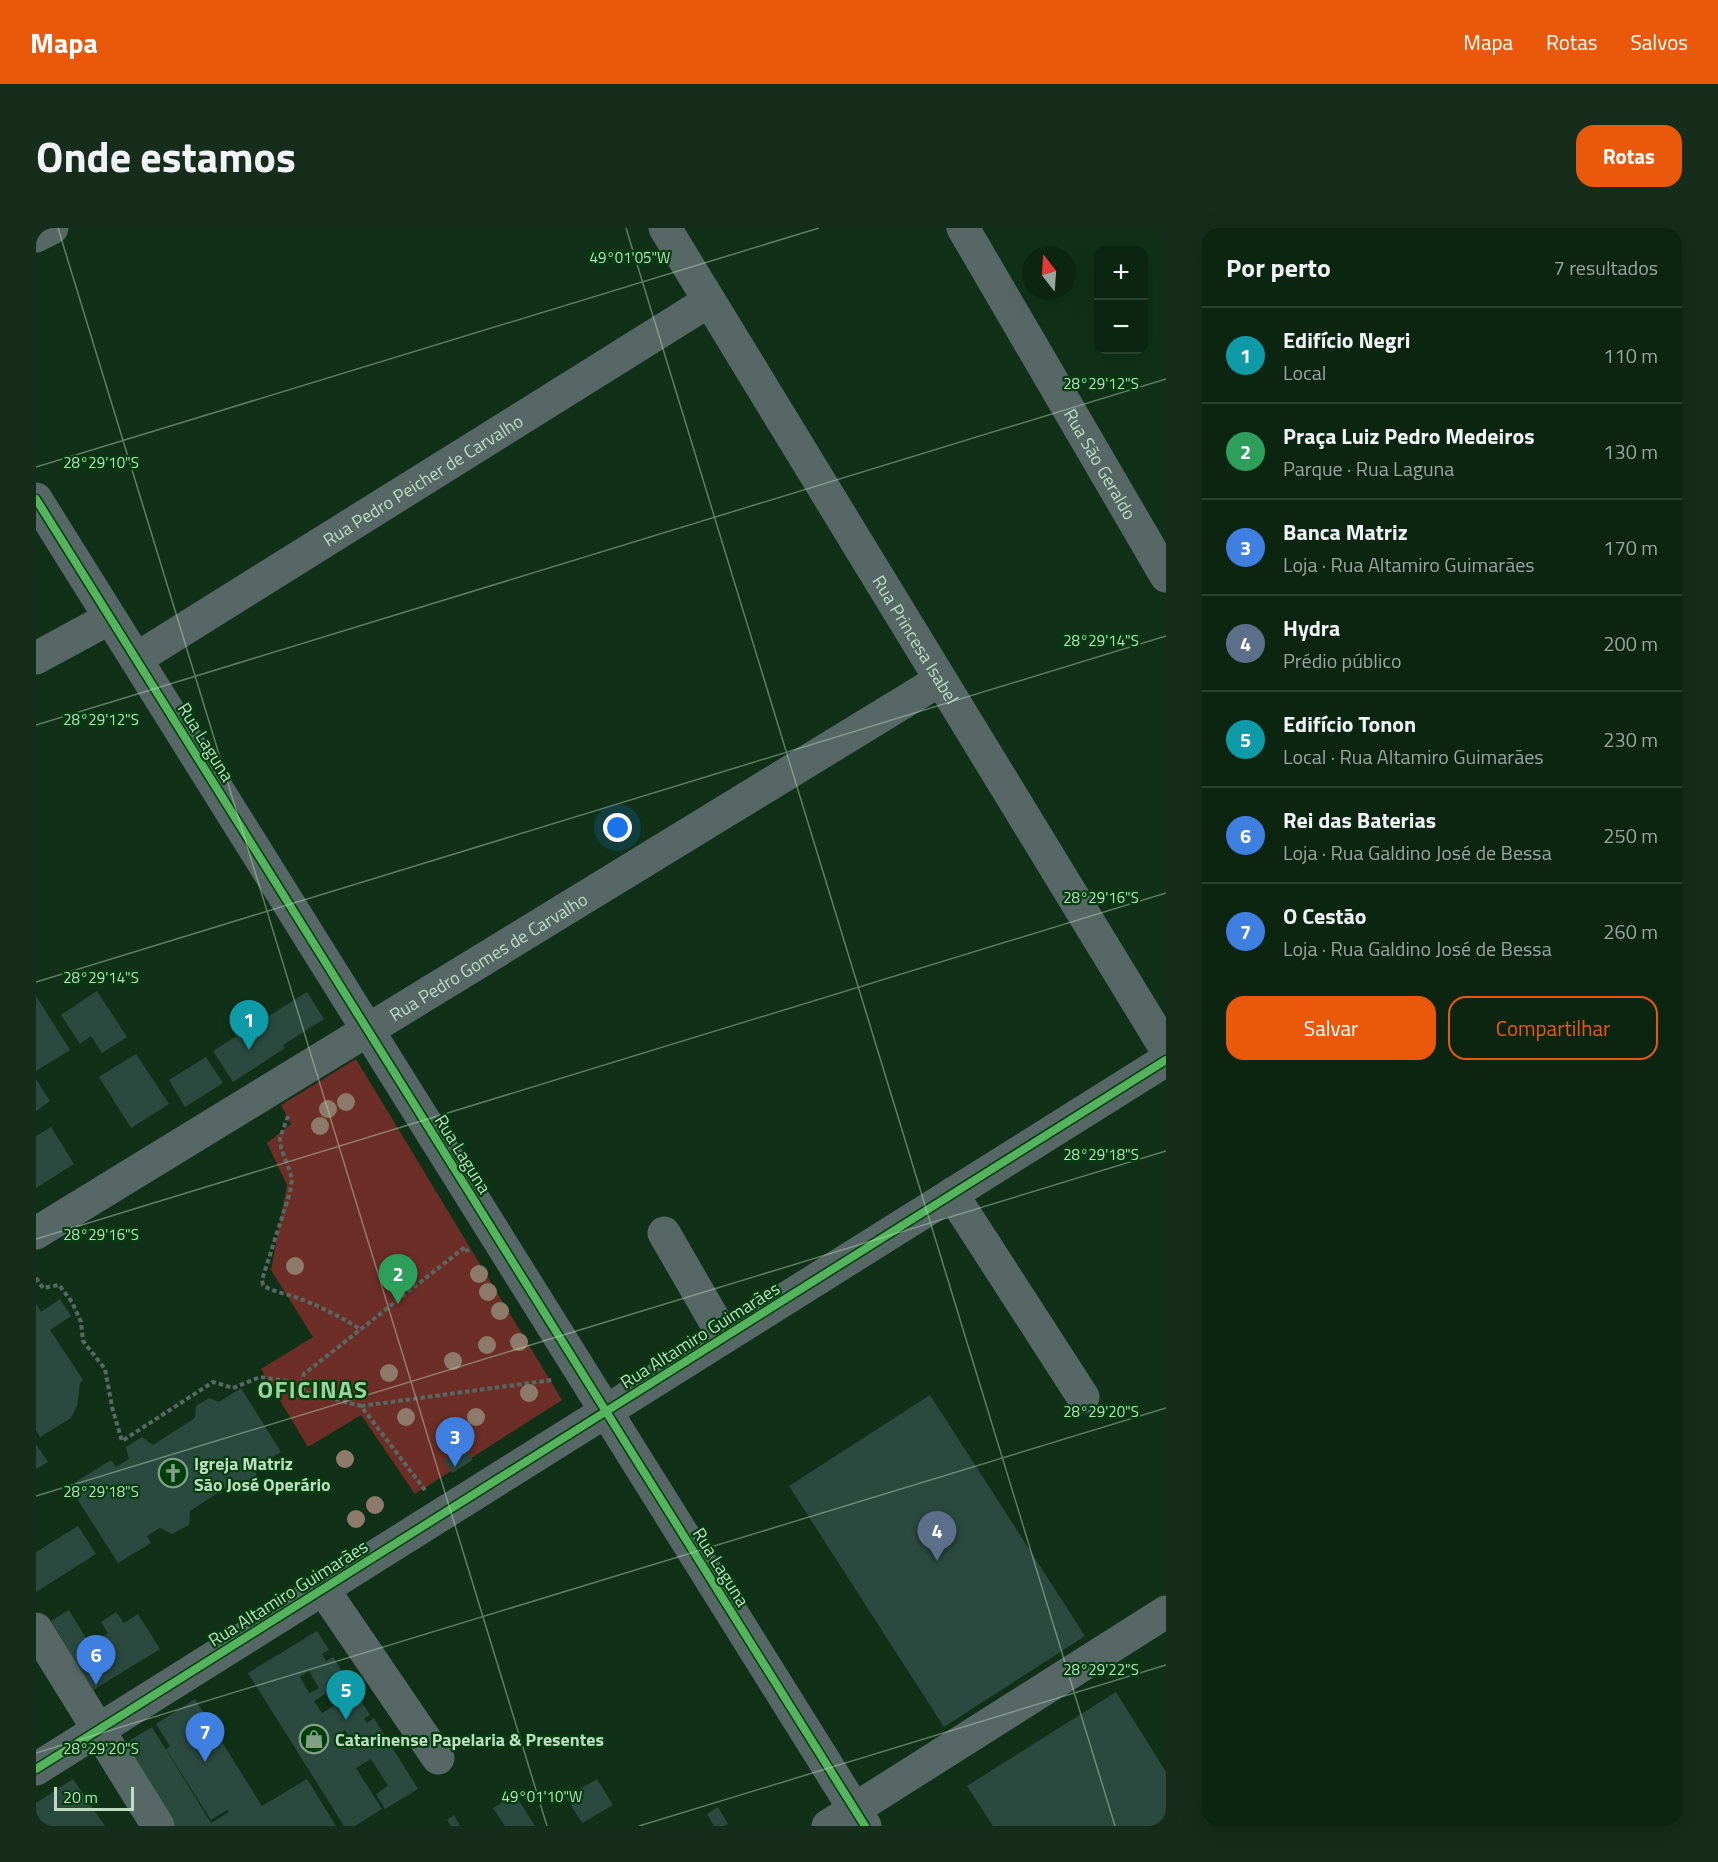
<!DOCTYPE html>
<html lang="pt">
<meta charset="utf-8">
<style>
:root{--surface:#0c2511;--page:#152d1a;--text:#f1f3f6;--muted:#9aa59f;--line:#2c4231;--accent:#ea580c}
body{margin:0;font-family:"Titillium Web",sans-serif;background:var(--page);color:var(--text)}
.controls{position:absolute;right:18px;top:18px;display:grid;overflow:hidden;border-radius:12px;box-shadow:0 6px 24px #0002}
.controls button{width:54px;height:54px;display:grid;place-items:center;padding:0;border:0;border-bottom:2px solid var(--line);background:var(--surface);color:var(--text);font:30px sans-serif}
.compass{position:absolute;left:986px;top:18px;width:54px;height:54px;border-radius:50%;background:var(--surface);box-shadow:0 6px 24px #0002;rotate:343deg}
.scale{position:absolute;left:18px;bottom:15px;width:80px;box-sizing:border-box;padding-left:6px;border:3px solid #bfdbc0;border-top:0;font-size:16px;line-height:21px;white-space:nowrap;color:#bfdbc0;-webkit-text-stroke:4px #033e0f;paint-order:stroke}
.you{position:absolute;left:582px;top:600px;width:21px;height:21px;margin:-15px;border:4px solid #fff;border-radius:50%;background:#1a73e8;box-shadow:0 0 0 9px #1a73e833}
.badge{display:grid;place-items:center;width:39px;height:39px;border-radius:50%;background:var(--accent);color:#fff;font-size:20px;font-weight:700}
.pin{position:absolute;translate:-50% -50px;filter:drop-shadow(0 2px 3px #0008)}
.pin::after{content:'';position:absolute;top:32px;width:21px;height:18px;background:inherit;clip-path:polygon(0 0,100% 0,50% 100%)}
.list{margin:0;padding:0;list-style:none}
h2{display:flex;justify-content:space-between;align-items:center;height:78px;margin:0;padding:0 24px;font-size:26px}
h2 small{font-size:20px;font-weight:400;color:var(--muted)}
.list li{display:grid;grid-template-columns:39px 1fr auto;gap:18px;align-items:center;box-sizing:border-box;height:96px;padding:0 24px;border-top:2px solid var(--line)}
.list b{display:block;font-size:22px;white-space:nowrap}
.list p{margin:0;font-size:20px;white-space:nowrap;color:var(--muted)}
.list em{font-size:20px;font-style:normal;color:var(--muted)}
.actions{display:flex;gap:12px;padding:18px 24px}
.actions a{flex:1;padding:14px 0;border:2px solid var(--accent);border-radius:18px;text-align:center;font-size:21px;color:var(--accent)}
.actions .main{background:var(--accent);color:#fff}
.map{position:relative;flex:none;width:1130px;height:1598px;overflow:hidden;border-radius:18px}
header{display:flex;align-items:center;gap:36px;box-sizing:border-box;height:84px;padding:0 30px;background:var(--accent);color:#fff}
header strong{font-size:28px}
nav{display:flex;gap:33px;margin-inline-start:auto;font-size:21px}
.intro{display:flex;align-items:center;justify-content:space-between;box-sizing:border-box;height:144px;padding:0 36px}
h1{margin:0;font-size:42px}
.button{padding:15px 27px;border-radius:18px;background:var(--accent);color:#fff;font-size:21px;font-weight:700}
main{display:flex;gap:36px;padding:0 36px}
aside{flex:1;background:var(--surface);border-radius:18px;box-shadow:0 6px 24px #0002}
.map>svg:first-child{display:block}
.green{fill:#6d2e27}
.building{fill:#2b4a3f;fill-rule:evenodd}
.lines{fill:none;stroke-linecap:round;stroke-linejoin:round}
.path{stroke:#586965;stroke-width:4;stroke-dasharray:4.5 3;stroke-linecap:butt}
.minor{stroke:#566766;stroke-width:33}
.cycleway-casing{stroke:#033e0f;stroke-width:11}
.cycleway{stroke:#56b35d;stroke-width:8}
.tree{fill:#8d7a6a}
.ticks{fill:none;stroke:#bfdbc0;stroke-width:1.5;stroke-opacity:0.45}
.labels{text-anchor:middle;dominant-baseline:central;stroke-width:4.5;stroke-linejoin:round;paint-order:stroke}
.street-label{font-size:18px;fill:#bfdbc0;stroke:#033e0f}
.poi-label{font-size:18px;font-weight:bold;fill:#bfdbc0;stroke:#033e0f;text-anchor:start}
.district-label{font-size:24px;font-weight:bold;letter-spacing:1.5px;fill:#9bd39d;stroke:#033e0f}
.ticks-label{font-size:15px;text-anchor:middle;fill:#bfdbc0;stroke:#033e0f;stroke-width:4.5;stroke-linejoin:round;paint-order:stroke}
</style>
<header>
<strong>Mapa</strong>
<nav><a>Mapa</a><a>Rotas</a><a>Salvos</a></nav>
</header>
<div class="intro"><h1>Onde estamos</h1><a class="button">Rotas</a></div>
<main>
<div class="map">
<svg width="1130" height="1598" viewBox="0 0 1130 1598">
<rect width="100%" height="100%" fill="#103117"/>
<!-- green -->
<polygon class="green" points="320,831 526,1172 379,1266 325,1187 272,1219 225,1141 277,1109 235,1042 251,957 231,915 255,896 245,877"/>
<!-- building -->
<g class="building">
<polygon points="61,763 91,809 66,825 55,808 44,816 25,787"/>
<polygon points="271,764 288,791 247,817 249,820 197,854 177,823"/>
<polygon points="0,768 34,822 0,843"/>
<polygon points="100,826 133,876 95,900 63,849"/>
<polygon points="170,829 187,855 149,879 133,852"/>
<polygon points="0,851 14,873 0,883"/>
<polygon points="15,899 38,936 0,960 0,908"/>
<polygon points="24,1071 35,1088 14,1102 47,1152 44,1155 41,1178 35,1190 4,1209 0,1202 0,1076 5,1084"/>
<polygon points="205,1160 245,1224 221,1238 220,1250 209,1258 197,1255 154,1283 153,1297 136,1306 124,1300 111,1308 115,1315 82,1335 33,1258 75,1232 80,1239 93,1231 90,1219 106,1209 117,1217 159,1190 160,1178 173,1170 183,1174"/>
<polygon points="894,1167 1049,1408 908,1499 753,1258"/>
<polygon points="0,1216 12,1234 0,1241"/>
<polygon points="429,1220 437,1232 416,1245 408,1232"/>
<polygon points="42,1298 60,1326 0,1364 0,1324"/>
<polygon points="33,1382 54,1417 72,1405 65,1394 80,1384 88,1395 102,1386 124,1421 57,1462 15,1393"/>
<path d="M281,1403L293,1422L286,1426L290,1433L297,1429L311,1451L307,1454L317,1471L322,1468L334,1487L328,1490L331,1495L338,1490L382,1561L349,1581L340,1566L352,1558L335,1531L320,1540L346,1581L319,1598H308L212,1445ZM273,1443L283,1460L273,1465L264,1449ZM294,1463L301,1476L286,1485L278,1473ZM309,1502L313,1509L304,1514L300,1509Z"/>
<polygon points="1080,1464 1130,1544 1130,1598 957,1598 931,1558"/>
<polygon points="159,1471 226,1578 271,1551 300,1598 126,1598 79,1521 116,1499 175,1595 193,1584 191,1582 175,1592 130,1521 134,1518 120,1496"/>
<polygon points="37,1551 69,1598 2,1598 0,1595 0,1575"/>
<polygon points="561,1551 577,1577 546,1595 530,1569"/>
<polygon points="479,1566 499,1598 469,1598 457,1580"/>
<polygon points="682,1579 692,1596 688,1598 678,1598 671,1586"/>
<polygon points="418,1587 424,1598 415,1598 411,1592"/>
</g>
<g class="lines">
<!-- path -->
<g class="path">
<path d="M252,888L244,910L245,920L254,944L256,951L254,964L226,1052L227,1057C237,1064 248,1065 259,1069C282,1077 303,1088 324,1101"/>
<polyline points="0,1050 7,1060 23,1057 36,1074 45,1094 47,1113 69,1141 76,1179 86,1213 177,1154 197,1160 224,1149 265,1155"/>
<polyline points="325,1178 516,1152"/>
<polyline points="389,1262 325,1178 269,1164 265,1157 268,1146 429,1019 432,1024"/>
</g>
<!-- minor -->
<g class="minor">
<path id="s1" d="M629,0L1130,821"/>
<path id="s2" d="M927,0L1130,348"/>
<polyline points="0,8 16,0"/>
<polyline points="0,271 829,1598"/>
<polyline points="0,430 74,390"/>
<path id="s3" d="M100,431L673,73"/>
<polyline points="916,966 1047,1169"/>
<path id="s4" d="M0,1005L904,452"/>
<polyline points="628,1005 688,1109"/>
<polyline points="287,1361 402,1530"/>
<polyline points="0,1401 122,1598"/>
<polyline points="0,1541 1130,832"/>
<polyline points="792,1598 1130,1384"/>
</g>
<!-- cycleway casing -->
<g class="cycleway-casing">
<g id="cycleway">
<polyline points="0,271 829,1598"/>
<polyline points="0,1541 1130,832"/>
</g>
</g>
<!-- cycleway -->
<use href="#cycleway" class="cycleway"/>
</g>
<!-- trees -->
<g class="tree">
<circle cx="310" cy="874" r="9"/>
<circle cx="292" cy="881" r="9"/>
<circle cx="284" cy="898" r="9"/>
<circle cx="259" cy="1038" r="9"/>
<circle cx="443" cy="1046" r="9"/>
<circle cx="452" cy="1064" r="9"/>
<circle cx="464" cy="1083" r="9"/>
<circle cx="483" cy="1114" r="9"/>
<circle cx="451" cy="1117" r="9"/>
<circle cx="417" cy="1133" r="9"/>
<circle cx="353" cy="1145" r="9"/>
<circle cx="493" cy="1165" r="9"/>
<circle cx="370" cy="1189" r="9"/>
<circle cx="440" cy="1189" r="9"/>
<circle cx="309" cy="1231" r="9"/>
<circle cx="339" cy="1277" r="9"/>
<circle cx="320" cy="1291" r="9"/>
</g>
<!-- ticks -->
<path class="ticks" d="M22,0L511,1598M590,0L1079,1598M0,239L783,0M0,497L1130,151M0,754L1130,408M0,1011L1130,665M0,1268L1130,923M0,1525L1130,1180M603,1598L1130,1437"/>
<!-- icons -->
<defs>
<g id="church-ring" transform="scale(1.5)"><circle r="9.5" fill="#033e0f" stroke="#82a085" stroke-width="1.5"/><path d="M-1.2-6h2.4v3.5h3.3v2.4h-3.3V6h-2.4V-.1h-3.3v-2.4h3.3Z" fill="#82a085"/></g>
<g id="shop-ring" transform="scale(1.5)"><circle r="9.5" fill="#033e0f" stroke="#82a085" stroke-width="1.5"/><path d="M-5-2.5h2.3a2.7 3.5 0 0 1 5.4 0H5L5.5 6h-11ZM-1.5-2.5h3a1.5 2.3 0 0 0-3 0Z" fill="#82a085"/></g>
</defs>
<g fill-rule="evenodd">
<use href="#church-ring" x="137" y="1245"/>
<use href="#shop-ring" x="278" y="1511"/>
</g>
<g class="labels">
<!-- street labels -->
<g class="street-label">
<text stroke="none"><textPath href="#s2" startOffset="273">Rua São Geraldo</textPath></text>
<text stroke="none"><textPath href="#s3" startOffset="338">Rua Pedro Peicher de Carvalho</textPath></text>
<text stroke="none"><textPath href="#s1" startOffset="482">Rua Princesa Isabel</textPath></text>
<text transform="translate(170 514) rotate(58)">Rua Laguna</text>
<text stroke="none"><textPath href="#s4" startOffset="530">Rua Pedro Gomes de Carvalho</textPath></text>
<text transform="translate(427 926) rotate(58)">Rua Laguna</text>
<text transform="translate(664 1107) rotate(-32)">Rua Altamiro Guimarães</text>
<text transform="translate(685 1339) rotate(58)">Rua Laguna</text>
<text transform="translate(252 1365) rotate(-32)">Rua Altamiro Guimarães</text>
</g>
<!-- poi labels -->
<g class="poi-label">
<text x="158" y="1235">Igreja Matriz<tspan x="158" dy="21">São José Operário</tspan></text>
<text x="299" y="1511">Catarinense Papelaria &amp; Presentes</text>
</g>
<!-- district labels -->
<g class="district-label">
<text x="277" y="1161">OFICINAS</text>
</g>
</g>
<g class="ticks-label">
<text x="594" y="35">49°01'05"W</text>
<text x="1065" y="161">28°29'12"S</text>
<text x="65" y="240">28°29'10"S</text>
<text x="1065" y="418">28°29'14"S</text>
<text x="65" y="497">28°29'12"S</text>
<text x="1065" y="675">28°29'16"S</text>
<text x="65" y="755">28°29'14"S</text>
<text x="1065" y="932">28°29'18"S</text>
<text x="65" y="1012">28°29'16"S</text>
<text x="1065" y="1189">28°29'20"S</text>
<text x="65" y="1269">28°29'18"S</text>
<text x="1065" y="1447">28°29'22"S</text>
<text x="65" y="1526">28°29'20"S</text>
<text x="506" y="1574">49°01'10"W</text>
</g>
</svg>
<div class="controls">
<button>+</button>
<button>−</button>
</div>
<svg class="compass" viewBox="-18 -18 36 36"><path d="M0-13l5 13h-10z" fill="#e53935"/><path d="M0 13l5-13h-10z" fill="#9aa59f"/></svg>
<div class="scale">20 m</div>
<div class="you"></div>
<div class="pin badge" style="left:213px;top:822px;background:#0f9aa8">1</div>
<div class="pin badge" style="left:362px;top:1076px;background:#2e9e5b">2</div>
<div class="pin badge" style="left:419px;top:1239px;background:#3f7fe0">3</div>
<div class="pin badge" style="left:901px;top:1333px;background:#5c6f8a">4</div>
<div class="pin badge" style="left:310px;top:1492px;background:#0f9aa8">5</div>
<div class="pin badge" style="left:60px;top:1457px;background:#3f7fe0">6</div>
<div class="pin badge" style="left:169px;top:1534px;background:#3f7fe0">7</div>
</div>
<aside>
<h2>Por perto<small>7 resultados</small></h2>
<ul class="list">
<li><span class="badge" style="background:#0f9aa8">1</span><div><b>Edifício Negri</b><p>Local</p></div><em>110 m</em></li>
<li><span class="badge" style="background:#2e9e5b">2</span><div><b>Praça Luiz Pedro Medeiros</b><p>Parque · Rua Laguna</p></div><em>130 m</em></li>
<li><span class="badge" style="background:#3f7fe0">3</span><div><b>Banca Matriz</b><p>Loja · Rua Altamiro Guimarães</p></div><em>170 m</em></li>
<li><span class="badge" style="background:#5c6f8a">4</span><div><b>Hydra</b><p>Prédio público</p></div><em>200 m</em></li>
<li><span class="badge" style="background:#0f9aa8">5</span><div><b>Edifício Tonon</b><p>Local · Rua Altamiro Guimarães</p></div><em>230 m</em></li>
<li><span class="badge" style="background:#3f7fe0">6</span><div><b>Rei das Baterias</b><p>Loja · Rua Galdino José de Bessa</p></div><em>250 m</em></li>
<li><span class="badge" style="background:#3f7fe0">7</span><div><b>O Cestão</b><p>Loja · Rua Galdino José de Bessa</p></div><em>260 m</em></li>
</ul>
<div class="actions"><a class="main">Salvar</a><a>Compartilhar</a></div>
</aside>
</main>
